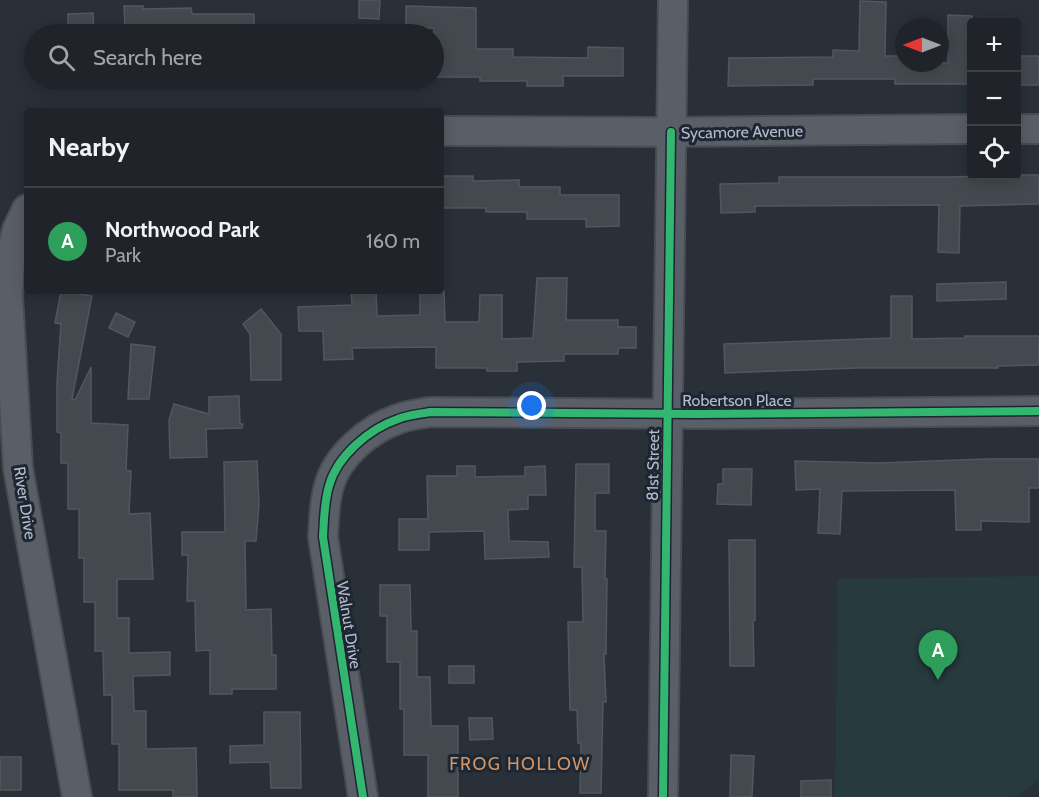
<!DOCTYPE html>
<meta charset="utf-8">
<style>
:root{--surface:#20242a;--page:#2d3036;--text:#f1f3f6;--muted:#a2a4a8;--line:#3d4147;--accent:#848b96}
body{margin:0;font-family:Cabin,sans-serif;background:var(--page);color:var(--text)}
.controls{position:absolute;right:18px;top:18px;display:grid;overflow:hidden;border-radius:6px;box-shadow:0 3px 15px #0003}
.controls button{width:54px;height:54px;display:grid;place-items:center;padding:0;border:0;border-bottom:2px solid var(--line);background:var(--surface);color:var(--text);font:30px sans-serif}
.compass{position:absolute;left:895px;top:18px;width:54px;height:54px;border-radius:50%;background:var(--surface);box-shadow:0 3px 15px #0003;rotate:270deg}
.you{position:absolute;left:532px;top:406px;width:21px;height:21px;margin:-15px;border:4px solid #fff;border-radius:50%;background:#1a73e8;box-shadow:0 0 0 9px #1a73e833}
.badge{display:grid;place-items:center;width:39px;height:39px;border-radius:50%;background:var(--accent);color:#fff;font-size:20px;font-weight:700}
.pin{position:absolute;translate:-50% -50px;filter:drop-shadow(0 2px 3px #0008)}
.pin::after{content:'';position:absolute;top:32px;width:21px;height:18px;background:inherit;clip-path:polygon(0 0,100% 0,50% 100%)}
.list{margin:0;padding:0;list-style:none}
h2{display:flex;justify-content:space-between;align-items:center;height:78px;margin:0;padding:0 24px;font-size:26px}
h2 small{font-size:20px;font-weight:400;color:var(--muted)}
.list li{display:grid;grid-template-columns:39px 1fr auto;gap:18px;align-items:center;box-sizing:border-box;height:108px;padding:0 24px;border-top:2px solid var(--line)}
.list b{display:block;font-size:22px;white-space:nowrap}
.list p{margin:0;font-size:20px;white-space:nowrap;color:var(--muted)}
.list em{font-size:20px;font-style:normal;color:var(--muted)}
.icon{flex:none;width:33px;height:33px;fill:none;stroke:currentColor;stroke-width:2;stroke-linecap:round;stroke-linejoin:round}
.map{position:relative;flex:none;width:1039px;height:797px;overflow:hidden}
.search{position:absolute;background:var(--surface);box-shadow:0 3px 15px #0003;left:24px;top:24px;width:420px;height:66px;display:flex;align-items:center;gap:15px;box-sizing:border-box;padding:0 21px;border-radius:33px;color:var(--muted);font-size:22px}
.panel{position:absolute;background:var(--surface);box-shadow:0 3px 15px #0003;left:24px;top:108px;width:420px;height:186px;border-radius:6px}
.map>svg:first-child{display:block}
.green{fill:#273a3e}
.building{fill:#444950;stroke:#52575f;stroke-width:1.5}
.lines{fill:none;stroke-linecap:round;stroke-linejoin:round}
.minor-casing{stroke:#484c53;stroke-width:32}
.minor{stroke:#5a5e66;stroke-width:28}
.cycleway-casing{stroke:#1d2633;stroke-width:11}
.cycleway{stroke:#33b770;stroke-width:8}
.labels{text-anchor:middle;dominant-baseline:central;stroke-width:6;stroke-linejoin:round;paint-order:stroke}
.street-label{font-size:16px;fill:#b4bcc9;stroke:#1d2633}
.neighbourhood-label{font-size:18px;letter-spacing:1.5px;fill:#d59563;stroke:#1d2633}
</style>
<div class="map">
<svg width="1039" height="797" viewBox="0 0 1039 797">
<rect width="100%" height="100%" fill="#2a3038"/>
<!-- green -->
<polygon class="green" points="1039,576 1039,780 1014,797 835,797 838,579"/>
<!-- building -->
<g class="building">
<polygon points="359,0 380,0 379,19 359,18"/>
<polygon points="860,1 886,2 885,56 904,56 904,63 948,63 948,15 972,16 972,84 895,84 895,79 813,79 813,85 728,86 729,58 833,57 833,50 859,51"/>
<polygon points="124,6 143,6 143,9 191,8 192,14 254,14 254,29 239,29 238,34 216,34 216,29 171,30 171,27 125,28"/>
<polygon points="406,6 476,8 476,49 513,49 513,57 588,58 588,47 623,48 623,76 563,76 563,86 527,86 527,81 480,81 480,77 434,77 434,28 406,28"/>
<polygon points="93,13 94,34 68,34 68,14"/>
<rect x="1017" y="56" width="22" height="29"/>
<polygon points="1017,175 1039,175 1039,204 960,206 959,253 938,252 939,205 755,206 755,212 721,213 720,184 779,183 779,177 951,177"/>
<polygon points="441,176 473,176 473,181 519,180 519,187 560,187 560,195 619,195 619,226 586,227 586,219 527,219 527,212 486,212 486,208 441,208"/>
<polygon points="537,278 567,278 566,320 618,320 618,327 636,327 636,348 618,348 618,354 564,354 564,361 517,362 517,371 487,371 487,368 436,368 436,347 352,348 353,359 324,360 323,331 299,331 298,307 352,305 351,291 376,291 377,316 420,315 420,291 444,291 445,322 479,322 480,295 502,295 502,339 533,338"/>
<polygon points="1006,282 1006,299 937,301 937,284"/>
<polygon points="61,291 92,296 72,399 75,400 91,367 91,423 128,425 126,470 131,471 129,514 150,513 153,579 117,579 117,618 129,618 129,653 170,652 170,675 133,676 134,711 146,711 146,749 196,748 197,797 173,797 173,790 119,790 119,744 112,744 112,695 104,695 103,651 95,651 95,602 84,602 84,558 79,558 79,509 68,509 68,463 61,463 61,433 57,432 57,382 61,324 55,323"/>
<polygon points="891,296 912,296 912,339 965,338 965,336 1039,336 1039,365 998,366 998,368 857,368 725,373 724,344 891,338"/>
<polygon points="261,309 281,334 281,380 251,380 250,334 243,324"/>
<polygon points="116,313 135,322 128,337 109,328"/>
<polygon points="131,344 155,347 149,399 128,399"/>
<polygon points="239,396 240,424 243,424 242,428 206,429 207,457 170,458 169,420 174,404 209,414 209,397"/>
<polygon points="987,459 1039,459 1039,488 1029,488 1029,522 981,521 981,530 956,530 955,490 842,491 840,534 818,533 820,489 796,490 795,461 878,463"/>
<polygon points="257,461 259,504 256,541 245,541 246,610 271,609 272,655 276,655 276,689 232,689 232,694 210,694 210,650 196,651 195,601 187,601 188,555 182,555 182,532 225,532 224,462"/>
<polygon points="576,464 609,464 609,493 595,493 595,531 606,531 605,579 607,579 606,654 604,654 606,702 603,702 601,793 580,793 581,743 578,743 577,710 570,710 568,622 583,622 582,567 574,567"/>
<polygon points="457,466 475,466 475,477 525,476 525,467 545,466 546,495 528,495 528,509 508,510 509,541 548,542 549,557 485,559 484,531 429,532 429,550 399,550 399,519 428,519 427,476 457,476"/>
<polygon points="723,469 752,469 751,505 717,504 718,484 723,484"/>
<polygon points="729,540 755,540 755,620 753,621 754,666 730,666"/>
<polygon points="380,585 410,585 411,631 417,631 417,677 430,677 431,726 458,726 458,797 428,797 428,755 404,755 404,709 400,709 400,662 387,662 387,616 380,616"/>
<rect x="449" y="666" width="25" height="17"/>
<polygon points="264,712 300,712 301,788 271,788 270,762 230,763 230,746 264,745"/>
<polygon points="469,718 492,718 493,739 470,740"/>
<polygon points="731,755 754,756 752,797 730,797"/>
<rect x="0" y="757" width="21" height="33"/>
<polygon points="831,780 831,797 801,797 801,781"/>
</g>
<g class="lines">
<!-- minor casing -->
<g class="minor-casing">
<g id="minor">
<polyline points="1016,129 1039,129"/>
<polyline points="441,131 671,132 972,129"/>
<polyline points="27,209 17,230 10,260 8,296 18,468 77,797"/>
<path d="M363,797L323,537C324,520 324,503 329,486C337,456 369,429 398,419C408,415 420,414 430,412L697,414L1039,411"/>
<polyline points="663,797 673,0"/>
</g>
</g>
<!-- minor -->
<use href="#minor" class="minor"/>
<!-- cycleway casing -->
<g class="cycleway-casing">
<g id="cycleway">
<path d="M363,797L323,537C324,520 324,503 329,486C337,456 369,429 398,419C408,415 420,414 430,412L697,414L1039,411"/>
<polyline points="663,797 671,132"/>
</g>
</g>
<!-- cycleway -->
<use href="#cycleway" class="cycleway"/>
</g>
<g class="labels">
<!-- street labels -->
<g class="street-label">
<text transform="translate(742 132) rotate(-1)">Sycamore Avenue</text>
<text x="737" y="400">Robertson Place</text>
<text transform="translate(653 465) rotate(-89)">81st Street</text>
<text transform="translate(25 503) rotate(81)">River Drive</text>
<text transform="translate(349 625) rotate(81)">Walnut Drive</text>
</g>
<!-- neighbourhood labels -->
<g class="neighbourhood-label">
<text x="520" y="764">FROG HOLLOW</text>
</g>
</g>
</svg>
<div class="controls">
<button>+</button>
<button>−</button>
<button><svg class="icon" aria-label="locate" viewBox="0 0 24 24"><circle cx="12" cy="12" r="6"/><path d="M12 2v4M12 18v4M2 12h4M18 12h4"/></svg></button>
</div>
<svg class="compass" viewBox="-18 -18 36 36"><path d="M0-13l5 13h-10z" fill="#e53935"/><path d="M0 13l5-13h-10z" fill="#a2a4a8"/></svg>
<div class="you"></div>
<div class="pin badge" style="left:938px;top:680px;background:#2e9e5b">A</div>
<div class="search"><svg class="icon" aria-label="search" viewBox="0 0 24 24"><circle cx="10" cy="10" r="6"/><path d="M15 15l6 6"/></svg>Search here</div>
<section class="panel">
<h2>Nearby<small></small></h2>
<ul class="list">
<li><span class="badge" style="background:#2e9e5b">A</span><div><b>Northwood Park</b><p>Park</p></div><em>160 m</em></li>
</ul>
</section>
</div>
